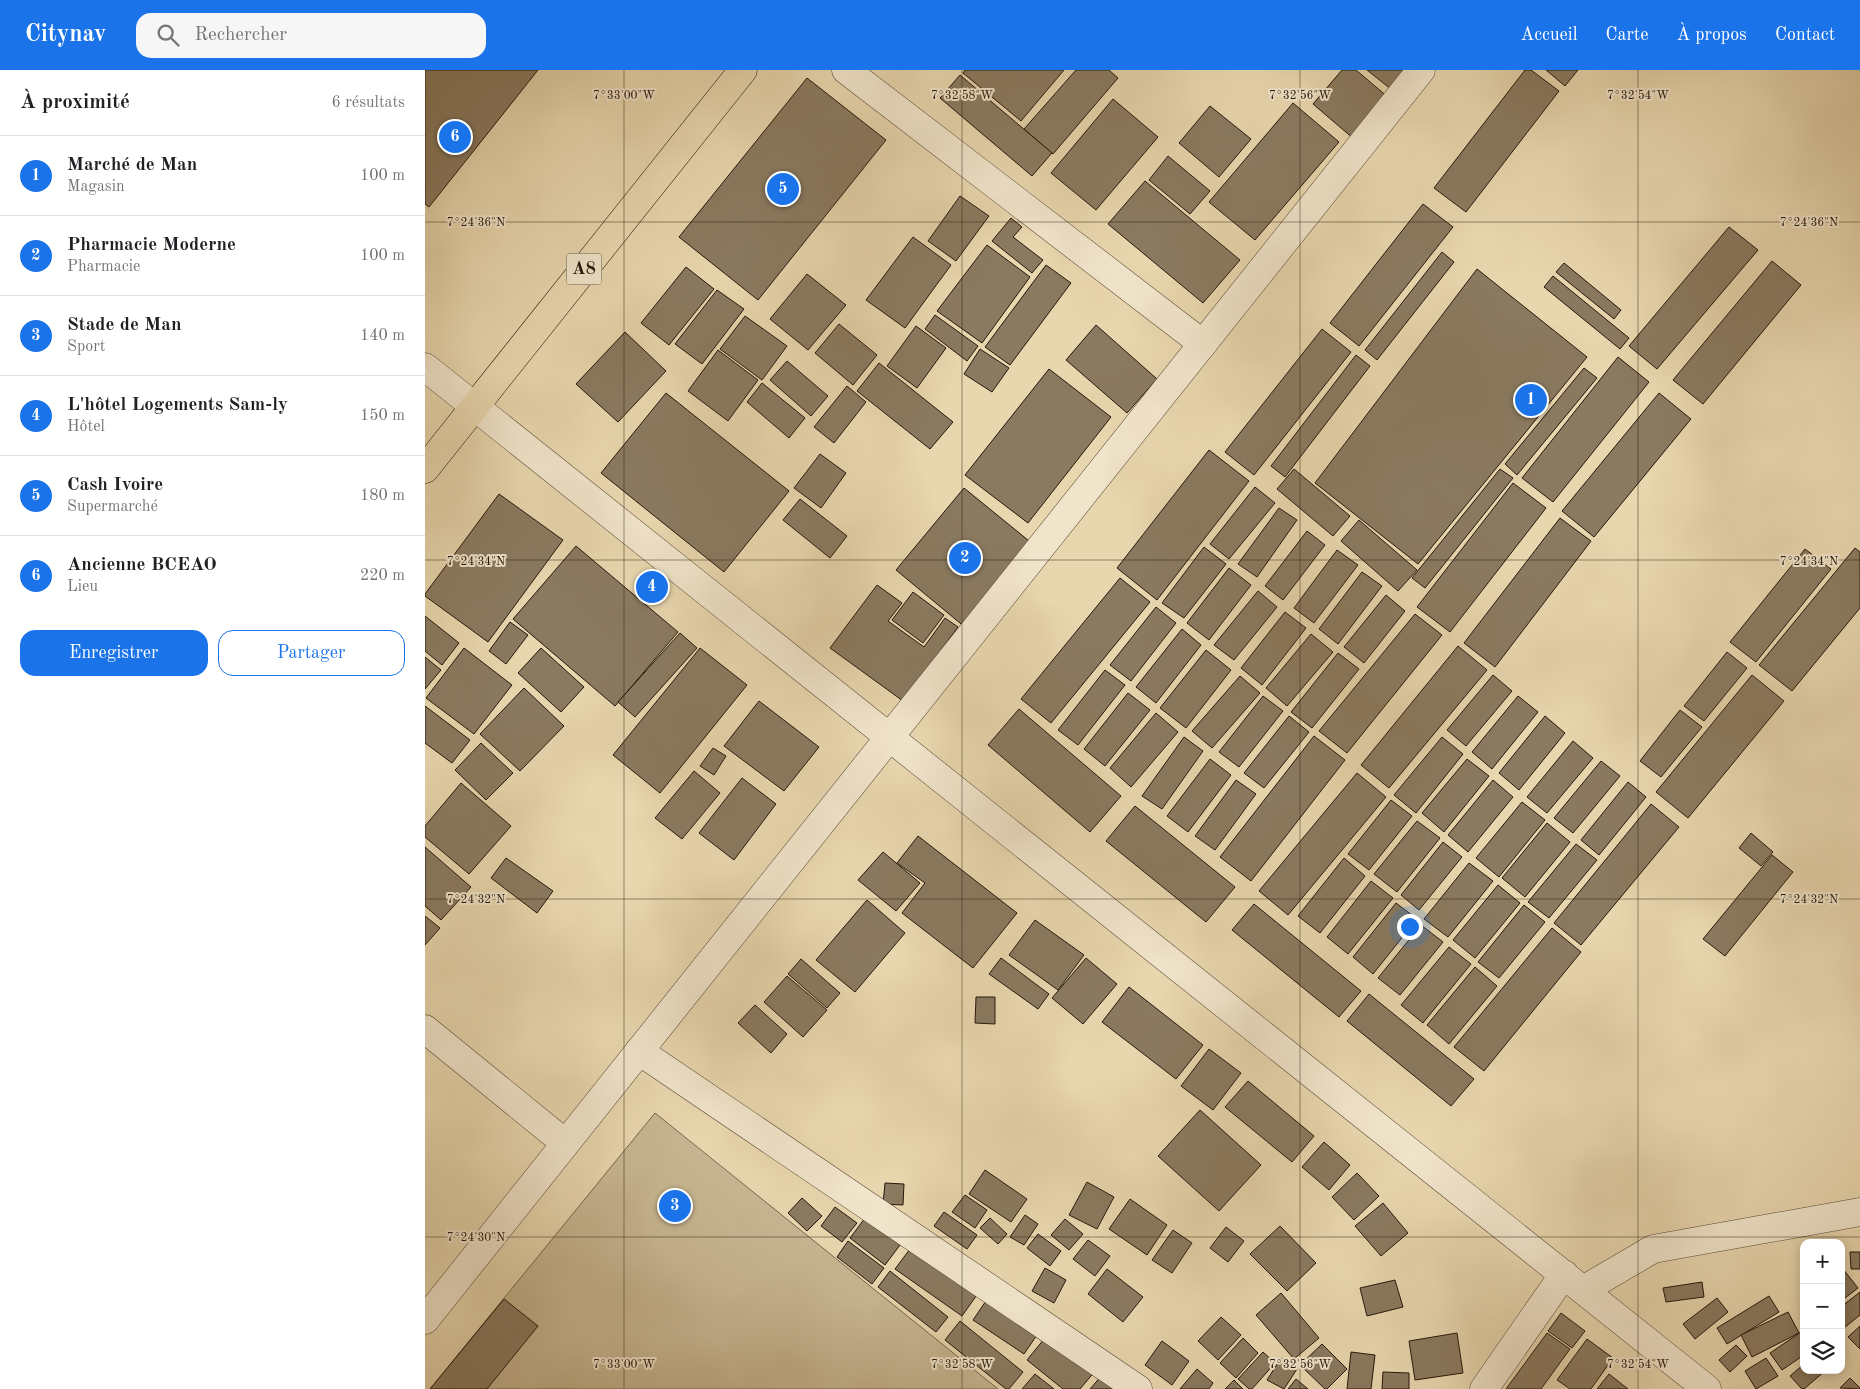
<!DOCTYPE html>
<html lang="fr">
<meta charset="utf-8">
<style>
:root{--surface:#fff;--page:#f6f6f6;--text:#202124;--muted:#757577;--line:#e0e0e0;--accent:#1a73e8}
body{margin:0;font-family:"Old Standard TT",serif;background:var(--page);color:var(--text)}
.controls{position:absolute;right:15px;bottom:15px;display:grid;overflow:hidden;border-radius:10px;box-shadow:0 2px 12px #0003}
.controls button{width:45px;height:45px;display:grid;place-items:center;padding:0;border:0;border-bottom:1px solid var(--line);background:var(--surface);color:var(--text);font:25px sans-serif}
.you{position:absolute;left:984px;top:856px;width:18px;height:18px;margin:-12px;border:4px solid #fff;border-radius:50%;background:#1a73e8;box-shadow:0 0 0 8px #1a73e833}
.badge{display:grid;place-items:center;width:32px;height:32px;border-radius:50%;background:var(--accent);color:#fff;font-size:16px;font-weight:700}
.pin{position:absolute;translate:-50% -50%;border:2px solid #fff;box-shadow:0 1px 5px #0006}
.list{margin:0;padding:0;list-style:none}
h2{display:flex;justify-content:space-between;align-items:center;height:65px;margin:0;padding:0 20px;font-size:21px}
h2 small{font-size:16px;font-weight:400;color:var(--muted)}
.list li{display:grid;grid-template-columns:32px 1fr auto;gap:15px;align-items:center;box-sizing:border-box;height:80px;padding:0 20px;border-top:1px solid var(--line)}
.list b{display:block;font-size:19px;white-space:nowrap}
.list p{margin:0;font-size:16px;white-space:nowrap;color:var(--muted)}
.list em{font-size:16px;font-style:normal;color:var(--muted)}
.actions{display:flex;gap:10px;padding:15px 20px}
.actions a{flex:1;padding:11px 0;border:1px solid var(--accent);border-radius:15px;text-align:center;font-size:18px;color:var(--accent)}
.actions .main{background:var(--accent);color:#fff}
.icon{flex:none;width:28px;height:28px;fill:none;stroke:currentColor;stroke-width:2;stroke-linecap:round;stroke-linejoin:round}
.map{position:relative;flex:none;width:1435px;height:1319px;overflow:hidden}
header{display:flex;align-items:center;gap:30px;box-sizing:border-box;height:70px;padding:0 25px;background:var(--accent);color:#fff}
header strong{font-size:24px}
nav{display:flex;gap:28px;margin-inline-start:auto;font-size:18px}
.search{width:350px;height:45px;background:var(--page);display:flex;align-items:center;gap:12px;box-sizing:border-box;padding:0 18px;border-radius:15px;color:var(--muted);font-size:19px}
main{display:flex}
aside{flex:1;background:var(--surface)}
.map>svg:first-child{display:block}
.green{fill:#c7b692;stroke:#76664e}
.building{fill:#8a7a60;stroke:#25170b}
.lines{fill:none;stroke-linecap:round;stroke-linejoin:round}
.minor-casing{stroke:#564734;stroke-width:29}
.major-casing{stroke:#25170b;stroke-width:29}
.minor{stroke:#f0e4ca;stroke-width:28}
.major{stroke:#e8d6ae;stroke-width:28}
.ticks{fill:none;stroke:#25170b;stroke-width:1;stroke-opacity:0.45}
.labels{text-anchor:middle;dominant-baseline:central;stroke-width:4;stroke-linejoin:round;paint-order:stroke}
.shield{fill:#f0e4ca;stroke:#625444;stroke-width:1}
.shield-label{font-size:18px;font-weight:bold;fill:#25170b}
.ticks-label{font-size:12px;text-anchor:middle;fill:#25170b;stroke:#f0e4ca;stroke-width:4;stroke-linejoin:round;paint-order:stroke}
</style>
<header>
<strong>Citynav</strong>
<div class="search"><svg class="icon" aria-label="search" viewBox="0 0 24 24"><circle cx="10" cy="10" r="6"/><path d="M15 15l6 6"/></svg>Rechercher</div>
<nav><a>Accueil</a><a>Carte</a><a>À propos</a><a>Contact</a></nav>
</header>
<main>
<aside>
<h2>À proximité<small>6 résultats</small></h2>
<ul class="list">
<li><span class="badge">1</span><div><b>Marché de Man</b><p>Magasin</p></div><em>100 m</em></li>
<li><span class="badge">2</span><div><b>Pharmacie Moderne</b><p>Pharmacie</p></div><em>100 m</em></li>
<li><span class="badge">3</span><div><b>Stade de Man</b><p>Sport</p></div><em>140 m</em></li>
<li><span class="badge">4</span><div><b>L'hôtel Logements Sam-ly</b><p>Hôtel</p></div><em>150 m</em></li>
<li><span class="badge">5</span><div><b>Cash Ivoire</b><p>Supermarché</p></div><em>180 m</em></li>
<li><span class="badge">6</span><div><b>Ancienne BCEAO</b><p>Lieu</p></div><em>220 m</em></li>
</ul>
<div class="actions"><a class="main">Enregistrer</a><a>Partager</a></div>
</aside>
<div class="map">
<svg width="1435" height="1319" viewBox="0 0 1435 1319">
<rect width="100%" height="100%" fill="#e8d6ae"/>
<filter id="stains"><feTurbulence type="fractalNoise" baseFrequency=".004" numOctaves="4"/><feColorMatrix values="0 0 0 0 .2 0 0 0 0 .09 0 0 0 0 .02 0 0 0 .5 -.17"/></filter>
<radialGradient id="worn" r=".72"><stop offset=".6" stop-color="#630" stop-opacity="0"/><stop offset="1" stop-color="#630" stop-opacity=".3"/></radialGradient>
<!-- green -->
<polygon class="green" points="230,1043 573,1319 5,1319"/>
<!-- building -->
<g class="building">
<polygon points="0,0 113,0 4,137 0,134"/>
<polygon points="540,0 639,0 596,51 538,3"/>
<polygon points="651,0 684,0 693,8 628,84 599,59"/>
<polygon points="917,0 931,0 964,28 929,69 888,34"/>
<polygon points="942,0 984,0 967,20"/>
<polygon points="1100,0 1106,0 1134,21 1041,142 1009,118"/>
<polygon points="1121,0 1153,0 1140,16"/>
<polygon points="535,5 627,83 607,106 515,28"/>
<polygon points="382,8 461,70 333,230 254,167"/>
<polygon points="688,29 733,67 671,140 626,103"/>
<polygon points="868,33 914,72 830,170 784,132"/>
<polygon points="785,36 826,69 794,107 754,73"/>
<polygon points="743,86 785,121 765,144 724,110"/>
<polygon points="720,111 815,190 778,233 683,154"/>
<polygon points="535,126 564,146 531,191 503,171"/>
<polygon points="998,134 1028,157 934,276 905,253"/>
<polygon points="586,148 597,157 588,167 618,190 607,203 567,171"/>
<polygon points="1304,157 1333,180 1232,299 1204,276"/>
<polygon points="488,167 526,195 480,258 441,230"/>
<polygon points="562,175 605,207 557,273 512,241"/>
<polygon points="1017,182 1029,192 952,290 940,280"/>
<polygon points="1347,191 1376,215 1278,334 1248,310"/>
<polygon points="1139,193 1196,240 1189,249 1131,202"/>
<polygon points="621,195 646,213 585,295 560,277"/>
<polygon points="261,197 289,219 244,275 216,253"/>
<polygon points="1052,199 1162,287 993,494 890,413"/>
<polygon points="382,204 421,235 383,280 345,249"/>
<polygon points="1128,206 1204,268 1195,279 1119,217"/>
<polygon points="292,220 319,239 277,294 250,274"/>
<polygon points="510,245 553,276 542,291 500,259"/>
<polygon points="320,246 362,276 337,310 295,279"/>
<polygon points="414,254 452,285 428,315 390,283"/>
<polygon points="671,255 732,309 702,343 641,290"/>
<polygon points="491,256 521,278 492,318 462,296"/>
<polygon points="897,259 926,282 829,405 800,382"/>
<polygon points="200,262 241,301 193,352 151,314"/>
<polygon points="555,279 584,298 567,322 539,304"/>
<polygon points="293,280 333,310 303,351 263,321"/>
<polygon points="931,285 945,296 860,407 846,396"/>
<polygon points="1193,287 1224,312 1128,432 1097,408"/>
<polygon points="362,291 403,326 386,346 345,310"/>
<polygon points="454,293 528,352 505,379 432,321"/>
<polygon points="1159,298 1172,308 1092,405 1080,394"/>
<polygon points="624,299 686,347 603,453 540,405"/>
<polygon points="337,313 380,348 364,368 322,332"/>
<polygon points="422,316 441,332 409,373 389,357"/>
<polygon points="241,323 364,421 299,502 176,403"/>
<polygon points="1234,323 1266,349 1169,467 1137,441"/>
<polygon points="784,380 824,411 732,530 692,498"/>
<polygon points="395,384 421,403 396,438 369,418"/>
<polygon points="869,399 925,446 908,466 852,419"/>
<polygon points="1075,399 1088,408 1000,518 987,508"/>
<polygon points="1088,413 1121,438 1025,562 992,537"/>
<polygon points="830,417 850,433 804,489 785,474"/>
<polygon points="539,418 609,475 541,558 471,500"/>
<polygon points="74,424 138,470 63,572 0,526 0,524"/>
<polygon points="375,429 422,466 405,488 358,450"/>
<polygon points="854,438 872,450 832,507 813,494"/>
<polygon points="1135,448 1166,471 1070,597 1039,573"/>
<polygon points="934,450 992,500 973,521 916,471"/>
<polygon points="882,461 900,475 858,530 840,516"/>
<polygon points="151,476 253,562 190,636 88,549"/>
<polygon points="779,477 801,494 759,548 737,533"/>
<polygon points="1430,478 1435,482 1435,538 1367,621 1334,595"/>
<polygon points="1380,479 1406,499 1331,592 1305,572"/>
<polygon points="912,480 933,495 889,553 869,538"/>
<polygon points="804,498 826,515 784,570 762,553"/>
<polygon points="937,502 957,516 913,574 894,559"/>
<polygon points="695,508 725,532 626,653 596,629"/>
<polygon points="452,515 477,533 463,551 499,577 520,548 533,557 478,631 405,578"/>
<polygon points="833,521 852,537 809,590 789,575"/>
<polygon points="488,522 519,545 498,573 467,550"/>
<polygon points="961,525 980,541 939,593 919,577"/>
<polygon points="731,537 751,553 706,611 685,595"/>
<polygon points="860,542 881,558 837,615 816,598"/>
<polygon points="990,544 1017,565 922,683 894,661"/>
<polygon points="0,546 34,573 17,595 0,581"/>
<polygon points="85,552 103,565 81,594 64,581"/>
<polygon points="757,559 776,575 731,633 711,617"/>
<polygon points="255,563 272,578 210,647 193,632"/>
<polygon points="886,564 908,582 862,636 841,618"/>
<polygon points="1033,576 1062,600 964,718 936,695"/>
<polygon points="39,578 87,615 49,664 1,628"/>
<polygon points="116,578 159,617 136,642 93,603"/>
<polygon points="275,578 322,615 235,723 188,685"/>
<polygon points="781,580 806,600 761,658 735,638"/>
<polygon points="1302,582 1322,598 1279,651 1259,636"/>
<polygon points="913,583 934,599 887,658 866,642"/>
<polygon points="0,587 16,600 0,619"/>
<polygon points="680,600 700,615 653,675 633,660"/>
<polygon points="1068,605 1087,621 1041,676 1022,660"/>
<polygon points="1327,605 1359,631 1263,748 1231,722"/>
<polygon points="815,606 835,623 787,678 767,661"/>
<polygon points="99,618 139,656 95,701 55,664"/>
<polygon points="703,623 725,640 680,696 659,679"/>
<polygon points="838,626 858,641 814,697 794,682"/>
<polygon points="1093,626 1113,642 1067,699 1047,682"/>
<polygon points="334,631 394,677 359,721 299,676"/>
<polygon points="0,636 45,670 27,693 0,673"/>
<polygon points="594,639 696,726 665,762 563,675"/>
<polygon points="1255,640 1277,657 1236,707 1215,691"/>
<polygon points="731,643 753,662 706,717 685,698"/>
<polygon points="864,646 884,662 839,718 819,703"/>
<polygon points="1120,646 1140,663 1094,720 1074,703"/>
<polygon points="889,666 920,690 826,811 795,787"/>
<polygon points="759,667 778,681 737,739 717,726"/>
<polygon points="1017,667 1038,684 991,743 969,725"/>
<polygon points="1148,671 1168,688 1122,743 1102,727"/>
<polygon points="56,673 88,703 61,730 30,700"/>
<polygon points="288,678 301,686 289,705 275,696"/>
<polygon points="785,689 806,705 763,762 742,746"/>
<polygon points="1042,689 1064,706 1019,762 997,743"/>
<polygon points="1176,691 1195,706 1148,763 1129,748"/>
<polygon points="269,701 295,723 257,769 230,748"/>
<polygon points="932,703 961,727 863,845 834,821"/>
<polygon points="317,708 351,734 309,790 274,763"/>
<polygon points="811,710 831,724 790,780 770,766"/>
<polygon points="1068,710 1088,727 1043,782 1023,765"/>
<polygon points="1203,712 1221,727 1174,785 1156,770"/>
<polygon points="36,713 86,756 44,804 0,767 0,756"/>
<polygon points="966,730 987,746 944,800 923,784"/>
<polygon points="1097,732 1120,750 1074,807 1051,788"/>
<polygon points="1226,734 1254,757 1156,875 1129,853"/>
<polygon points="710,736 810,817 781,852 681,771"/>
<polygon points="992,751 1015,768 972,822 949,804"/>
<polygon points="1122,753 1145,772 1100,827 1077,808"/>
<polygon points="1326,763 1348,782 1336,796 1314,778"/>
<polygon points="493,766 592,843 548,898 477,843 500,813 472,793"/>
<polygon points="1018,772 1037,787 994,840 976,825"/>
<polygon points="1151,774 1172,790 1124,848 1103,832"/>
<polygon points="0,777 46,817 16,850 0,836"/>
<polygon points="458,782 495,813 471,841 433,810"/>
<polygon points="1347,785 1368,802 1300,886 1278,869"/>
<polygon points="81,788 128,821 112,843 66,808"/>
<polygon points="919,788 940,806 895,863 873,846"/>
<polygon points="1044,793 1068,811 1023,867 999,849"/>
<polygon points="946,811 968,828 923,884 902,867"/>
<polygon points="1073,815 1095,833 1050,888 1028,870"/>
<polygon points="442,830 480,863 430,922 391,890"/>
<polygon points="971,833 992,849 948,904 928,887"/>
<polygon points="829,834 936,921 914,947 807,860"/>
<polygon points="1099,835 1120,852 1074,908 1053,892"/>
<polygon points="0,846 15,858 0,875"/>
<polygon points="610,850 659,885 633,920 584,885"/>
<polygon points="996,855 1018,872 975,925 953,908"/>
<polygon points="1127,858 1156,882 1059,1001 1029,977"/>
<polygon points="1024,877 1046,894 998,953 976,935"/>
<polygon points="576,888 624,924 613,939 564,904"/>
<polygon points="661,888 692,914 658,954 627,928"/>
<polygon points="376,889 415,923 402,938 363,904"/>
<polygon points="1050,897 1072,916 1024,974 1002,955"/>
<polygon points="362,906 402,940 378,967 339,932"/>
<polygon points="704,917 778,975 751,1009 677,952"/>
<polygon points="944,924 1049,1009 1026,1036 922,951"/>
<polygon points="551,927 570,927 570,954 550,953"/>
<polygon points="330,935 362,964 346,983 313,953"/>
<polygon points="784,979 816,1003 788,1040 756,1016"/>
<polygon points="823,1011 889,1066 867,1092 800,1037"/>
<polygon points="775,1040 836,1095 794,1141 733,1086"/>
<polygon points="899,1072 925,1095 904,1120 877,1097"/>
<polygon points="560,1100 602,1129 586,1152 544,1124"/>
<polygon points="932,1103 954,1126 929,1150 907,1127"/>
<polygon points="662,1112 689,1127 672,1159 644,1145"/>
<polygon points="460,1113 479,1114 478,1135 458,1134"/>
<polygon points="540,1125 562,1140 550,1158 527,1142"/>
<polygon points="377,1128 397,1146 382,1161 363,1143"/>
<polygon points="705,1129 742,1155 722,1185 684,1159"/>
<polygon points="958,1133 983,1163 956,1186 930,1156"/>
<polygon points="410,1137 432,1153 417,1172 396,1156"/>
<polygon points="519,1142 552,1165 542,1179 509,1156"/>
<polygon points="600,1145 613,1154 599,1175 585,1167"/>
<polygon points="440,1148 475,1175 460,1195 425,1168"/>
<polygon points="565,1148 582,1164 573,1174 555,1158"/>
<polygon points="640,1149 658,1164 644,1180 626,1165"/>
<polygon points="855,1156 891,1193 862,1221 825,1184"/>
<polygon points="801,1157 819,1171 803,1192 785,1178"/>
<polygon points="748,1160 767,1173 747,1203 727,1190"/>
<polygon points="613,1164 636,1181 625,1196 602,1178"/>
<polygon points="663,1170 685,1186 670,1206 648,1189"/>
<polygon points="423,1171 459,1198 447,1214 412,1187"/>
<polygon points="488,1175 554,1222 537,1246 470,1199"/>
<polygon points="1425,1182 1435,1182 1435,1199 1426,1199"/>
<polygon points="620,1198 641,1210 629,1233 607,1221"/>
<polygon points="682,1199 718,1227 698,1252 663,1224"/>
<polygon points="1418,1199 1433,1218 1416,1231 1416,1201"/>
<polygon points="465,1201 523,1247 511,1262 453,1217"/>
<polygon points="970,1210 978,1237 942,1246 935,1218"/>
<polygon points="1277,1212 1279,1227 1241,1232 1238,1218"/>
<polygon points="1435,1222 1435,1245 1419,1258 1416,1255 1416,1237"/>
<polygon points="856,1223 894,1268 869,1289 831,1245"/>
<polygon points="565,1225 616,1259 599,1284 548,1250"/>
<polygon points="1344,1226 1354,1242 1302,1274 1292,1258"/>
<polygon points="1292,1228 1303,1242 1270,1269 1258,1254"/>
<polygon points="79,1229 113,1256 62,1319 5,1319"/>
<polygon points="1363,1242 1374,1263 1327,1287 1316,1265"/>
<polygon points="1136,1243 1160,1261 1147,1278 1123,1261"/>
<polygon points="796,1247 816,1265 793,1290 773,1271"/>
<polygon points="535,1251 598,1302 584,1319 581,1319 520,1270"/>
<polygon points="1435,1256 1435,1279 1423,1267"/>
<polygon points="1379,1260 1379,1285 1357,1300 1345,1283"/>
<polygon points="624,1263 671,1300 655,1319 638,1319 602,1290"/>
<polygon points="1032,1263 1038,1303 990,1310 984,1271"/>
<polygon points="1122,1263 1145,1279 1116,1319 1081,1319"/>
<polygon points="818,1268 833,1283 811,1308 795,1293"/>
<polygon points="1162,1269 1188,1288 1166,1319 1145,1319 1132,1310"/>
<polygon points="737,1271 764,1291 747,1315 720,1295"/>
<polygon points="897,1274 922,1299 902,1319 900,1319 875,1295"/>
<polygon points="1311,1275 1322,1286 1305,1302 1294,1290"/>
<polygon points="838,1282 850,1293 827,1319 824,1319 813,1309"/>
<polygon points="926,1282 950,1285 946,1319 922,1319"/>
<polygon points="856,1288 872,1299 859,1319 842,1310"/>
<polygon points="1341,1288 1353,1306 1331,1319 1320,1301"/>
<polygon points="1379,1294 1379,1300 1401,1300 1379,1319 1377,1319 1365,1306"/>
<polygon points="772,1299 788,1313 784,1319 755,1319"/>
<polygon points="958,1302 984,1303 984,1319 957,1319"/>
<polygon points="610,1304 629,1319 597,1319"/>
<polygon points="678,1304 694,1319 665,1319"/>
<polygon points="1184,1304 1203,1319 1172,1319"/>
<polygon points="1425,1308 1435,1318 1435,1319 1415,1318"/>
<polygon points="871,1309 883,1319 863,1319"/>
<polygon points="809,1310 818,1319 800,1319"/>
</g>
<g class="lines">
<!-- minor casing -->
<g class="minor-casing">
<g id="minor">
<polyline points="421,0 778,274"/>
<polyline points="0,297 1282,1319"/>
<polyline points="0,959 140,1073"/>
<polyline points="214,981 713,1319"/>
<polyline points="1158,1220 1228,1179 1435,1142"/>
<polyline points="0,1250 996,0"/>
<polyline points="1059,1319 1139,1204"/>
</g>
</g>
<!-- major casing -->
<g class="major-casing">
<polyline id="major" points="0,399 318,0"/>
</g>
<!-- minor -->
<use href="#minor" class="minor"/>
<!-- major -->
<use href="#major" class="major"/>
</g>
<!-- ticks -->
<path class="ticks" d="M199,0V1319M537,0V1319M875,0V1319M1213,0V1319M0,152H1435M0,490H1435M0,829H1435M0,1167H1435"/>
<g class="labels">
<!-- shield labels -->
<rect class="shield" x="141.5" y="183.5" width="35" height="31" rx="4"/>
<g class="shield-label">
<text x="159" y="199">A8</text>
</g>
</g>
<g class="ticks-label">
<text x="199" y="29">7°33'00"W</text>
<text x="537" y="29">7°32'58"W</text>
<text x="875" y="29">7°32'56"W</text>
<text x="1213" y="29">7°32'54"W</text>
<text x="51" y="156">7°24'36"N</text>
<text x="1384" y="156">7°24'36"N</text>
<text x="51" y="495">7°24'34"N</text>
<text x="1384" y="495">7°24'34"N</text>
<text x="51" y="833">7°24'32"N</text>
<text x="1384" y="833">7°24'32"N</text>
<text x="51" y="1171">7°24'30"N</text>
<text x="199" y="1298">7°33'00"W</text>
<text x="537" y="1298">7°32'58"W</text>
<text x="875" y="1298">7°32'56"W</text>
<text x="1213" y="1298">7°32'54"W</text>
</g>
<rect width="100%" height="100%" filter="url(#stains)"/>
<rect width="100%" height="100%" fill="url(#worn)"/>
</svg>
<div class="controls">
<button>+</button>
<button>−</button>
<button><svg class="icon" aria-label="layers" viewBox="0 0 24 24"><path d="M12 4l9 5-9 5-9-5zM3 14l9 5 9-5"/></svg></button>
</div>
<div class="you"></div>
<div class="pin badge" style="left:1106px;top:330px">1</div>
<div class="pin badge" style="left:540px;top:488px">2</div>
<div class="pin badge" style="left:250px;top:1136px">3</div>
<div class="pin badge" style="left:227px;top:517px">4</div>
<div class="pin badge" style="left:358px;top:119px">5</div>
<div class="pin badge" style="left:30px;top:67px">6</div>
</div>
</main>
